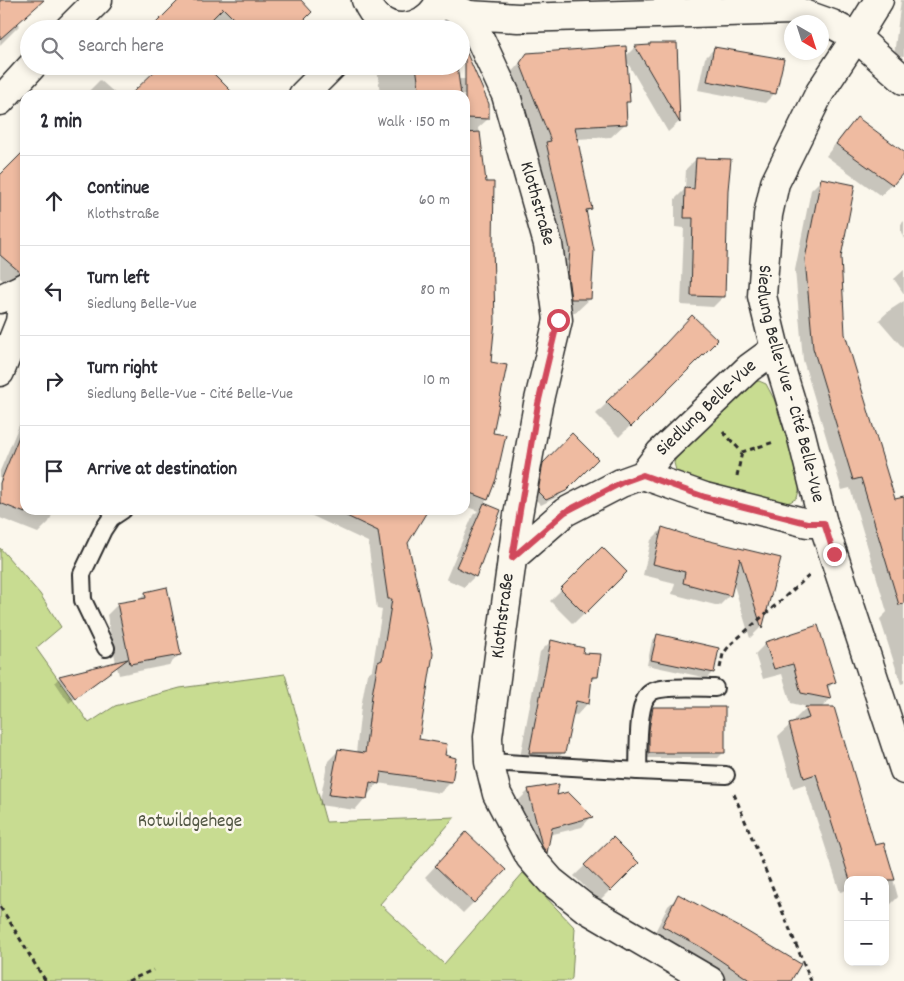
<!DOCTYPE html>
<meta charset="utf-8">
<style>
:root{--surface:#fff;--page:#f7f7f7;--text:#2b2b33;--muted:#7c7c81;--line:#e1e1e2}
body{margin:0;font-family:Dekko,sans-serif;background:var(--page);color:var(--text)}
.controls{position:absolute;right:15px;bottom:15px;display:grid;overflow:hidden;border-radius:10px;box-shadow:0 2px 8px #0003}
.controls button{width:45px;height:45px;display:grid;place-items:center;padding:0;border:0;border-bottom:1px solid var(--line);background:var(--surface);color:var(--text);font:25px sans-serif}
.compass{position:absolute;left:784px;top:15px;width:45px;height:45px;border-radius:50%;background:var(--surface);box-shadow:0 2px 8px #0003;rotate:141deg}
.stop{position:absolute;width:15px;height:15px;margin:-11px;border:4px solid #d1495b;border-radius:50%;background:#fff}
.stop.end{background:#d1495b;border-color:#fff;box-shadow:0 1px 5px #0008}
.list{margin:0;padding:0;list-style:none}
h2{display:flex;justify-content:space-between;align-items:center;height:65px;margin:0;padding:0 20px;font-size:21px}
h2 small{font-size:16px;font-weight:400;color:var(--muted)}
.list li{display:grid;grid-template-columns:32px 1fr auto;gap:15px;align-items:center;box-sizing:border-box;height:90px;padding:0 20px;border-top:1px solid var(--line)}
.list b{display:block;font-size:19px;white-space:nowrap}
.list p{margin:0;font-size:16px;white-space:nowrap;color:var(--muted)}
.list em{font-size:16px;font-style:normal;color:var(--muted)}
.icon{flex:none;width:28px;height:28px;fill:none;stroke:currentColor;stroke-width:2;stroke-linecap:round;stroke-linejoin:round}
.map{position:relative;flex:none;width:904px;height:981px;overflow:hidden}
.search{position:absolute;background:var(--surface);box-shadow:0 2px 8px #0003;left:20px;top:20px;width:450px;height:55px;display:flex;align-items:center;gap:12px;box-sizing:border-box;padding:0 18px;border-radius:28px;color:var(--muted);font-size:19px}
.panel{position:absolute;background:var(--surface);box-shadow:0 2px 8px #0003;left:20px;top:90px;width:450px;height:425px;border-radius:15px}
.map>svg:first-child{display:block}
.green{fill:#c8dc91;stroke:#7a845e}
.shadow{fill:#0003}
.building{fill:#efbba1;stroke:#2b2b2b}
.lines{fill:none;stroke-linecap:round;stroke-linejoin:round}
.lane-casing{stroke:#2b2b2b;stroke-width:20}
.street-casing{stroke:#2b2b2b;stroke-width:31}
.path{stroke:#2b2b2b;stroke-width:3;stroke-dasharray:5 4;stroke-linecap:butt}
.lane{stroke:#fbf7ec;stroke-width:16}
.street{stroke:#fbf7ec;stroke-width:28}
.route{stroke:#d1495b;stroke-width:6}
.labels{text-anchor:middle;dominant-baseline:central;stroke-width:5;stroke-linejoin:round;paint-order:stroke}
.street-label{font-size:19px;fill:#2b2b2b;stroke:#fbf7ec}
.park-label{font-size:19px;fill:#525744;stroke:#fbf7ec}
</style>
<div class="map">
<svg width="904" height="981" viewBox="0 0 904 981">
<rect width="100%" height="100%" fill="#fbf7ec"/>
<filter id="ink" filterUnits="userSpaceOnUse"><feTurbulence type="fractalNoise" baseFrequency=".02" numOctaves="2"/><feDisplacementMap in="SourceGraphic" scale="10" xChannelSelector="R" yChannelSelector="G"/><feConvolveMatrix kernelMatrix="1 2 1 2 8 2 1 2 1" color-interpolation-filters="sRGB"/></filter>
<g filter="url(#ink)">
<!-- green -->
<g class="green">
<polygon points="759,381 766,384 774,399 801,483 797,498 790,502 782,504 689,481 677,474 674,463 676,457 750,382"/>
<polygon points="0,548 40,594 61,627 36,648 89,723 115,706 180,688 285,674 326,822 455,817 380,904 444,964 523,873 575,928 572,978 570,981 0,981"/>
</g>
<!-- shadow -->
<g class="shadow">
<polygon points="0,0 42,0 18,22 20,25 0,45"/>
<polygon points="181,0 299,0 293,29 152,29"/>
<polygon points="901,0 904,0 904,56 894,55"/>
<polygon points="675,44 679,122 668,132 626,60 629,101 625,105 626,123 611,137 577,139 590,209 586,213 590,299 575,313 557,312 506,78 528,54 626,56 635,47"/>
<polygon points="715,48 775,93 765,103 698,90 705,58"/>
<polygon points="377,66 455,66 457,79 477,79 488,119 478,128 485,183 491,434 494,478 487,500 483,504 500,510 475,576 464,587 446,579 473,515 478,511 465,506 465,95 380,95"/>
<polygon points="100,80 117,95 85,95"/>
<polygon points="857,119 904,154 904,169 881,196 826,156 846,130"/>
<polygon points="25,153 25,291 8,284 0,278 0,177"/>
<polygon points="696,159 727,190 723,297 713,307 681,305 684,228 675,227 675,199 685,189 686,169"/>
<polygon points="822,179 840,251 844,334 894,501 904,508 904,683 901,684 880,619 887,612 850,488 842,490 803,360 795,270 811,190"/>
<polygon points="904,221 904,239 901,232 901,224"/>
<polygon points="904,270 904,294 894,279"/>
<polygon points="904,301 904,349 879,320 890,310"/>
<polygon points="692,317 716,340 619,437 596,414"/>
<polygon points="25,411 25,510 54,510 49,522 38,533 0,518 0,471"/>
<polygon points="572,434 596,459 559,496 541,505 533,497 538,469"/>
<polygon points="305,510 427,510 407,543 418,740 444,756 451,782 440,793 378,783 355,810 319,805 328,761 339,750 356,753 361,707 367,674 372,670 382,610 377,609 368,542 304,512"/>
<polygon points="662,529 780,559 760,628 750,638 733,582 730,595 719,606 672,594 675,583 643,575 651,540"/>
<polygon points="602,549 626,572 573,624 550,601"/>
<polygon points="146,593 180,654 169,665 119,675 117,667 69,703 55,682 60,677 116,663 107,615 118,604 138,601"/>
<polygon points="657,636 718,649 712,673 707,678 647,665 652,641"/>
<polygon points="551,641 582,654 597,677 590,683 587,704 577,715 572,714 564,752 552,763 519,763 540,652"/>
<polygon points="766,643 834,682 827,689 830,699 821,708 874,846 883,844 898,897 887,908 885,908 885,880 848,880 848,892 847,890 840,892 805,784 793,788 778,736 790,725 796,723 795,719 807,707 791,703 782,674 763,679 755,654"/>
<polygon points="654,708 724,752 718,758 644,758 648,713"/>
<polygon points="529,790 556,797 591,817 582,827 549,835 546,852 537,862 532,856 519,800"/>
<polygon points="613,839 637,863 599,901 574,876"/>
<polygon points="455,845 474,902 463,913 425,877"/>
<polygon points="679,896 790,980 791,981 727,981 689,956 653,936 668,906"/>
</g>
<!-- building -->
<g class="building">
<polygon points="0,0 44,0 0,39"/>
<polygon points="179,0 301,0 312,12 295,29 244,29 223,8 202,29 154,29 152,27"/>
<polygon points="650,43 677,43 680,123 635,46 650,45"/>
<polygon points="626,46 630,102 626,102 627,124 575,127 592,209 586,210 594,251 591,299 571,299 568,276 570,249 546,142 551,141 520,63 527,53"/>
<polygon points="714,47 784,59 776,94 707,81"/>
<polygon points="465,49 489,104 489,119 465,118"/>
<polygon points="160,66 206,66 235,95 130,95"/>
<polygon points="416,66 457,66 461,95 420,95"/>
<polygon points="857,117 904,152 904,172 893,185 836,144"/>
<polygon points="480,132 486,182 494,182 493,244 495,321 491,362 507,365 493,433 506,435 496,479 488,500 465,491 465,133"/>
<polygon points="25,150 25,272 20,272 0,255 0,175"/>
<polygon points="696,158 731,159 728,190 725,297 691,296 693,218 684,218 685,188 694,189"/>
<polygon points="821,178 855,185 841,257 845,334 895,499 904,497 904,604 899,605 861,478 853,480 813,348 805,259"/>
<polygon points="692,315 718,340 631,427 606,402 652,358"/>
<polygon points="24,424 25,424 25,513 0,503 0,483"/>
<polygon points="572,433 598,459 566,491 546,500 538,492 543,463"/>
<polygon points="484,503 501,510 476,577 456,567"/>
<polygon points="334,510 428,510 408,543 433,654 419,739 447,744 445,755 456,758 452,782 381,772 379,784 370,782 367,799 329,795 338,749 365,753 372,695 378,662 382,660 392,599 388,599 378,531"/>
<polygon points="662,527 693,537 781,558 762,629 740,558 731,596 683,583 685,572 653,564"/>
<polygon points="602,547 627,572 585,614 560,589"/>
<polygon points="167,587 181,655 130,664 117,603 146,598 145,592"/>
<polygon points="818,625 836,682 827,685 831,699 801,693 793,664 774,669 765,642"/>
<polygon points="657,634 719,648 714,673 651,660"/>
<polygon points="551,640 584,648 583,653 601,654 598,677 592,677 589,704 576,701 565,753 529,753"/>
<polygon points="128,659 75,698 59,676"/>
<polygon points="653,707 725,707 725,753 649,753 649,730"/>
<polygon points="805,707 834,707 875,845 884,843 895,880 850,880 816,774 804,778 789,724 809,718"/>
<polygon points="559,784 557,795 568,792 593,817 552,828 547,853 542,846 528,789"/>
<polygon points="466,832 506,870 474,903 435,866"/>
<polygon points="613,837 639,863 611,891 584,865"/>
<polygon points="678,894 743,929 801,964 791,981 751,981 699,946 662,926"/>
</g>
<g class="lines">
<!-- lane casing -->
<g class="lane-casing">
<g id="lane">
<polyline points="106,648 83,600 82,574 103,530 111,518 123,510"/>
<polyline points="489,762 638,771 726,775"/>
<path d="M638,771C639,754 636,703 650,693C660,685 701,688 715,688"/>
</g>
</g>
<!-- street casing -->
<g class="street-casing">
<g id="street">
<path d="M366,0C369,7 373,14 379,19C400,36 431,24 440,0"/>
<path id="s1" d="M879,0L856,37L820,92L775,183L768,215L762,296L775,349L801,434L823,523L904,770"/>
<polyline points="439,2 469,15 518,18 793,10 832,24 856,37 904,80"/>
<path id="s2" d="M469,15L506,95L548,244L558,320L538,404L518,515L488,737L489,762L497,794L530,857L551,881L585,908L710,981"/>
<polyline points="69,29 98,0"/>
<polyline points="303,95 332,66"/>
<polyline points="0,101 32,66"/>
<polyline points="0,299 25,287"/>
<polyline points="0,372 20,322 24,287"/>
<polyline points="643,475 705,497 807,523 823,523"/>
<path id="s3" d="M512,558L565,512L621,483L643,475L660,453L749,368L775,349"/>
</g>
</g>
<!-- path -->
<g class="path">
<polyline points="723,432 742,452 774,442"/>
<polyline points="737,476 742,452"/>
<polyline points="720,668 723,654 730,645 811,574"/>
<polyline points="734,794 811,981"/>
<path d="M0,907C17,931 29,957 46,981"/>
<polyline points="128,981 153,970"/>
</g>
<!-- lane -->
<use href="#lane" class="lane"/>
<!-- street -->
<use href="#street" class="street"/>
</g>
</g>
<g class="lines" filter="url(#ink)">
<!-- route -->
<polyline class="route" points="558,320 538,404 512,558 565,512 621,483 643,475 705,497 807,523 824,523 834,554"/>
</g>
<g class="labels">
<!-- street labels -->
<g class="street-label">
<text stroke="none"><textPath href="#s2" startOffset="201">Klothstraße</textPath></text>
<text stroke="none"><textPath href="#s1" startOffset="416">Siedlung Belle-Vue - Cité Belle-Vue</textPath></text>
<text stroke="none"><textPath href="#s3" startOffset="249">Siedlung Belle-Vue</textPath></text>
<text transform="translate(504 616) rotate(-83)">Klothstraße</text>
</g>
<!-- park labels -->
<g class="park-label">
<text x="190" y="822">Rotwildgehege</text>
</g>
</g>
</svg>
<div class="controls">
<button>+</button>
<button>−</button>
</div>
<svg class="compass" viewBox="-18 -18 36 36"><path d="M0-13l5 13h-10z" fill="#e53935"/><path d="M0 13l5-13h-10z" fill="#7c7c81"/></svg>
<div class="stop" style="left:558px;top:320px"></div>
<div class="stop end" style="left:834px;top:554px"></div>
<div class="search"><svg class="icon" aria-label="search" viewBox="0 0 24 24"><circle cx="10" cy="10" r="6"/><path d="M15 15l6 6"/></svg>Search here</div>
<section class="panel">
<h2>2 min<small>Walk · 150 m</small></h2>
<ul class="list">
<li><svg class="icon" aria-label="ahead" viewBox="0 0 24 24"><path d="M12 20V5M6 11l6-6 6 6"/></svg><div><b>Continue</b><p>Klothstraße</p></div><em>60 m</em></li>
<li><svg class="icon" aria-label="left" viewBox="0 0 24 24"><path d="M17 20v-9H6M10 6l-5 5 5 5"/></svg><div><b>Turn left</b><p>Siedlung Belle-Vue</p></div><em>80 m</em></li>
<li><svg class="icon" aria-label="right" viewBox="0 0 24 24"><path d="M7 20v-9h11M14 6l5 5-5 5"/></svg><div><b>Turn right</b><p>Siedlung Belle-Vue - Cité Belle-Vue</p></div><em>10 m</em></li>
<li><svg class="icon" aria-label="arrive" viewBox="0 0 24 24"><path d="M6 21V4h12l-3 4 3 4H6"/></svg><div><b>Arrive at destination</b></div></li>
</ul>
</section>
</div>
